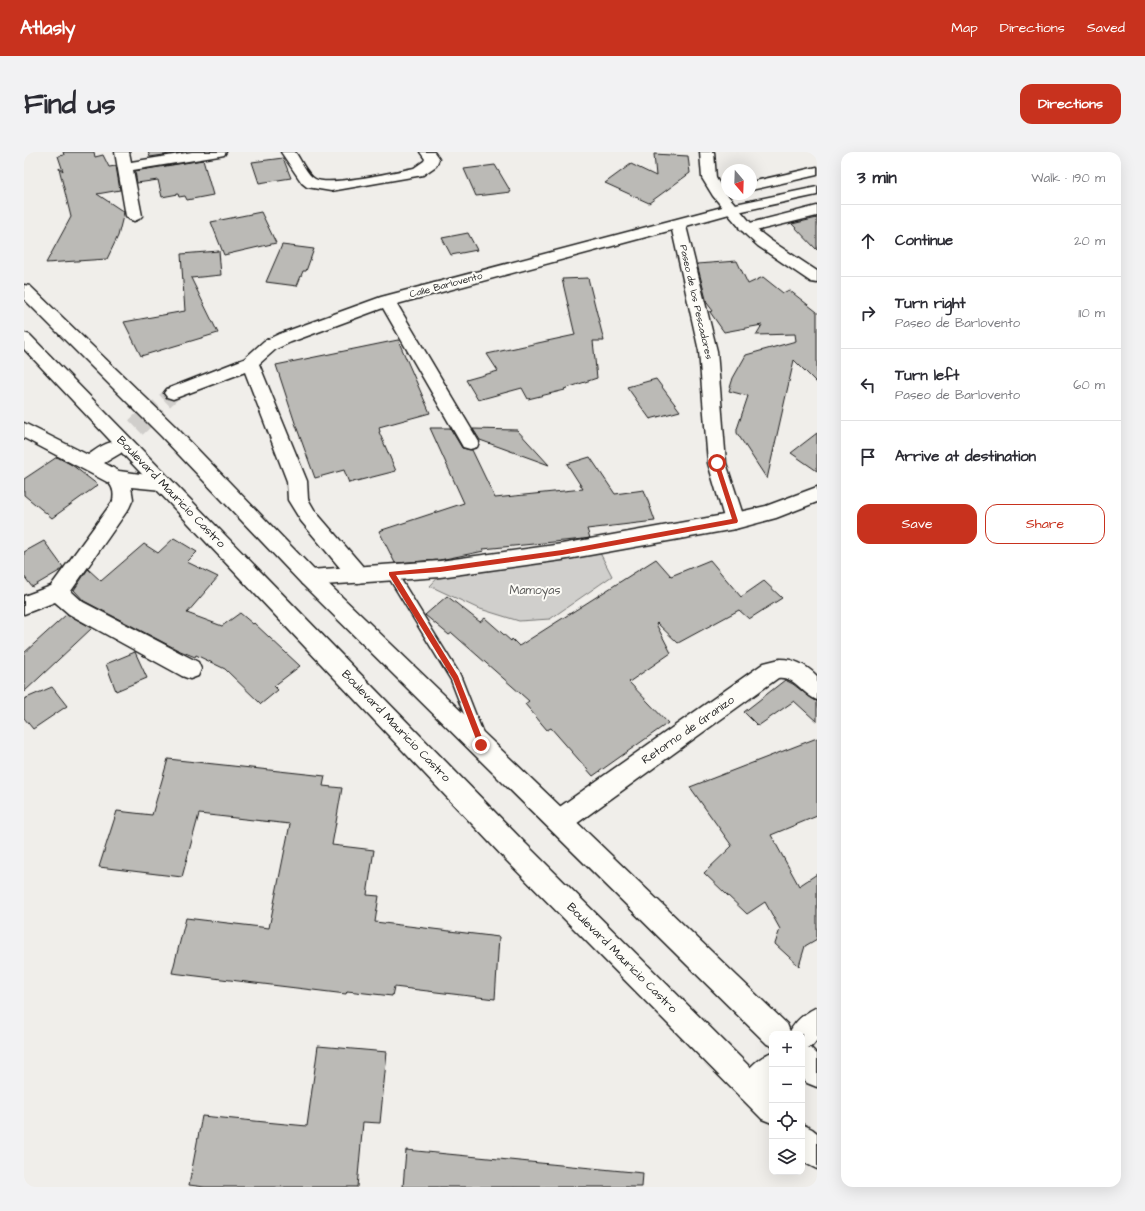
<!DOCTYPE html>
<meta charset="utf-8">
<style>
:root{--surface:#fff;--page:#f2f2f3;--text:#2b2b33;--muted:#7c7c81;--line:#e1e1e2;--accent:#c8321e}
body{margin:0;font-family:"Architects Daughter",sans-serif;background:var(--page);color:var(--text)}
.controls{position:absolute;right:12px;bottom:12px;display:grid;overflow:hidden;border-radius:8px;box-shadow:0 4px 16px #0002}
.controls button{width:36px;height:36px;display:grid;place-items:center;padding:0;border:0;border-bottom:1px solid var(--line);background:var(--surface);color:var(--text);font:20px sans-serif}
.compass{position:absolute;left:697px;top:12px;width:36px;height:36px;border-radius:50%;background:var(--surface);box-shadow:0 4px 16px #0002;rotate:161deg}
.stop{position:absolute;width:12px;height:12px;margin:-9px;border:3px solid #c8321e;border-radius:50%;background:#fff}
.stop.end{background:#c8321e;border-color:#fff;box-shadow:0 1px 4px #0008}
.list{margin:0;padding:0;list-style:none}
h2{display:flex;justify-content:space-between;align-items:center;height:52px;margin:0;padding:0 16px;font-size:17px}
h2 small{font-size:13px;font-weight:400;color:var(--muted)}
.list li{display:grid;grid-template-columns:26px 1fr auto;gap:12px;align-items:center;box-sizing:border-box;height:72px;padding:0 16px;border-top:1px solid var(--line)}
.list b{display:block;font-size:15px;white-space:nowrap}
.list p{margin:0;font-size:13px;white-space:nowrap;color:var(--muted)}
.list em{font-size:13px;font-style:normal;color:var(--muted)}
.actions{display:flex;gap:8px;padding:12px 16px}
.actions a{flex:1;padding:9px 0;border:1px solid var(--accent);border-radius:12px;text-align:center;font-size:14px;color:var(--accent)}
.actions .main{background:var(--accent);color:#fff}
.icon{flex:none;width:22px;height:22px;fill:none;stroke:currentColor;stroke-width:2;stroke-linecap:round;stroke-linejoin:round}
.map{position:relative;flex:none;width:793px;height:1035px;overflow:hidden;border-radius:12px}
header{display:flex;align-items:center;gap:24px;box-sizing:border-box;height:56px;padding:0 20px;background:var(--accent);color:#fff}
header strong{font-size:19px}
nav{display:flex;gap:22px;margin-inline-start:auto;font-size:14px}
.intro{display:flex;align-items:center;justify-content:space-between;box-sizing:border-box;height:96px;padding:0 24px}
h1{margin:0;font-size:28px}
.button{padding:10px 18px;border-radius:12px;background:var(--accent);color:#fff;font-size:14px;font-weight:700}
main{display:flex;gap:24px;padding:0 24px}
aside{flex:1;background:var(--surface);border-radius:12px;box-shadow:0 4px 16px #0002}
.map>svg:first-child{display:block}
.green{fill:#d0cfcc;stroke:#767674}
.building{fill:#bbbab6;stroke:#1c1c1c}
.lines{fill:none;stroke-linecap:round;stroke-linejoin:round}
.street-tunnel-far1{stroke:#d0cecb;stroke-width:16;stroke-dasharray:16 8;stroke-linecap:butt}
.street-tunnel{stroke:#d0cecb;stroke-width:20;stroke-dasharray:20 10;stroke-linecap:butt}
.lane-casing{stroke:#1c1c1c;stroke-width:3}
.street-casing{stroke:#1c1c1c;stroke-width:3}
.secondary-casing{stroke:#1c1c1c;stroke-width:3}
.primary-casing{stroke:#1c1c1c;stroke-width:3}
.lane{fill:#fdfcf7;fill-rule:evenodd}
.street{fill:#fdfcf7;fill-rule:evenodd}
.secondary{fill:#fdfcf7;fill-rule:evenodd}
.primary{fill:#fdfcf7;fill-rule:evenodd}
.route{fill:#c8321e}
.labels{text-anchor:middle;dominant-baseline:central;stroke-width:4;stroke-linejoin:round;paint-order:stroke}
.far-street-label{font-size:10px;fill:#1c1c1c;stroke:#fdfcf7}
.street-label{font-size:12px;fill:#1c1c1c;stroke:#fdfcf7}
.park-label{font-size:12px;fill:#5b5b5a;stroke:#fdfcf7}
</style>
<header>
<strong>Atlasly</strong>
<nav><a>Map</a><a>Directions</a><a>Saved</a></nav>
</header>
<div class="intro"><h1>Find us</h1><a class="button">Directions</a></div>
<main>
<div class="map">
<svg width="793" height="1035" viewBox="0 0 793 1035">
<rect width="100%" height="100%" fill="#f0eeea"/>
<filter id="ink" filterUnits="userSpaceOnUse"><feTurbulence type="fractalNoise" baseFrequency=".025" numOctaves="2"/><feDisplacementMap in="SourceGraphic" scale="8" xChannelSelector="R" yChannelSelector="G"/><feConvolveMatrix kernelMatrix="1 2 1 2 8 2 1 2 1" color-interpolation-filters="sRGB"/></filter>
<g filter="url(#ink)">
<!-- green -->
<polygon class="green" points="576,401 588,424 526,467 495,469 453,456 406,434 422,417"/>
<!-- building -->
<g class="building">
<polygon points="39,0 70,0 71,5 79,3 85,15 92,14 96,38 73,42 100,60 94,84 83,107 22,111 47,65 35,16 39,19 34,4 40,3"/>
<polygon points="124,0 159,0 126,5"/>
<polygon points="630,2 664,4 666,21 625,51 581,31 607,12 632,24"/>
<polygon points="259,6 267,26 235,31 228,10"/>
<polygon points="179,8 189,43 163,48 161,44 155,45 154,42 138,45 134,28 113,31 111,19"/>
<polygon points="471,13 487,40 452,44 440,17"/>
<polygon points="237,60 252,91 200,103 187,70"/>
<polygon points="793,66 793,98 768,72"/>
<polygon points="444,81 453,98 427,103 418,86"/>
<polygon points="258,93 290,97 282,119 279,119 273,134 242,130"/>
<polygon points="195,99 197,123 167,126 194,181 117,204 100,170 161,159 157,102"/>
<polygon points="713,109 724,132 739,125 759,141 765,138 793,160 793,231 770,208 743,327 713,281 713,277 724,244 705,239 709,226 722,203 772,189 771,182 732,183 738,173 700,180 686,160 689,159 683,151 673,112"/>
<polygon points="564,126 580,189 569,189 573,226 540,237 541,238 504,247 498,236 454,248 442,228 474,219 463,202 551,183 538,127"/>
<polygon points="374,188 406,261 355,275 356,280 355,280 372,319 325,331 320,318 291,326 271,271 252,213"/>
<polygon points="632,227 656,259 626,267 603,235"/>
<polygon points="406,276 426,276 438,296 448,298 471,346 559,337 543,312 566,305 591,342 620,338 631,369 563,377 566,386 560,387 459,397 460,399 416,408 371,411 355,379 440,351"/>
<polygon points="449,277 493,278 525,313 456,288"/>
<polygon points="793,281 793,319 767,301"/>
<polygon points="33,305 48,313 74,333 28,366 0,343 0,327"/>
<polygon points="150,386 173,400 163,410 194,425 163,461 198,474 216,461 229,472 230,471 276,514 250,534 254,538 237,552 201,517 172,503 171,505 154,498 60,449 50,438 64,417 77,429 120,392 134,401"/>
<polygon points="20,389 39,415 37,418 8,435 0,424 0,400"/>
<polygon points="632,407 647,424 686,408 717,445 740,429 758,446 725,467 715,458 654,491 633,471 632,472 647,501 605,530 644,571 569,624 527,576 523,578 501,552 505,549 428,481 425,483 401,463 423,444 456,470 461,466 487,489 488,487 495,494"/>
<polygon points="43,462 68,476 0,540 0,501"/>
<polygon points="111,500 123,526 92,539 82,512"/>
<polygon points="761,528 769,532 787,546 793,549 793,570 770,549 734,574 720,560"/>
<polygon points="28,535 43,554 9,577 0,566 0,547"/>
<polygon points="793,586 793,664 747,683 775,734 793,722 793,787 781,794 775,814 751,792 756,777 741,750 723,762 680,721 708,694 666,635"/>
<polygon points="144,607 301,624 299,634 318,636 308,693 350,698 343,743 355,744 351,770 475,785 471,847 370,835 368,844 323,839 322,842 148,821 162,766 245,776 266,672 175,662 158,725 75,715 93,659 128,663"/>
<polygon points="294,894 363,900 356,971 339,970 333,1035 181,1035 165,1033 178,964 283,974"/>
<polygon points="382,998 619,1021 618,1035 379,1035"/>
</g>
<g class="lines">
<!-- street-tunnel-far1 -->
<polyline class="street-tunnel-far1" points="123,265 149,241"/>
<!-- street-tunnel -->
<polyline class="street-tunnel" points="90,296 124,264"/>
<!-- lane casing -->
<g class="lane-casing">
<polygon id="lane" points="367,417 371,418 436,523 460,584 458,588 454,589 450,588 427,528 362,421 363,418"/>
</g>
<!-- street casing -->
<g class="street-casing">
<g id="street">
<polygon points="91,0 105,0 107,10 168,0 202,0 200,3 195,4 109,18 118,64 115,67 110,69 105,67 102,64"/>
<path d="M257,0H271C277,8 283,23 291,27C305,35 371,20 390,16L400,9L401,7L396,0H410L415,7L412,14L399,23L307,39L283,35L278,31Z"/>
<polygon points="793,15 793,23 727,38 727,30"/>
<polygon points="793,35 793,43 709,61 662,74 693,199 702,311 721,369 718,374 711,377 704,374 701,369 684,311 675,199 648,78 373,152 455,290 453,295 446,297 439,295 359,156 267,190 252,197 235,212 283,329 284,347 291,359 341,417 344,423 341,429 334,431 327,429 277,369 264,348 263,329 221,220 149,247 143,245 140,241 143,237 220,207 240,189 255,182 357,145 702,54"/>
<polygon points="793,54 793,64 723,81 718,79 715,76 718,73"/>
<path d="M0,271L64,303C74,297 84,287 97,291L99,296L97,301L80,311L95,319L145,326L148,331L145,336L138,338L107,335L109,347L105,356L47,439L59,450L174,510L177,517L174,524L166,527L158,524L45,462L31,450L0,462V444L27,434L89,349C90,342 90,337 85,331L0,286Z"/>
<path d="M756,507C771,507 782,513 793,524V548C778,542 771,524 754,526L545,677L536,681L527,677L524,669L527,661L740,511Z"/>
</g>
</g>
<!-- secondary casing -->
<g class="secondary-casing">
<g id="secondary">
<polygon points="676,0 690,0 692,26 700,39 732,77 746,88 793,119 793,131 787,130 734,94 722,83 689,44 678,26"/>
<polygon points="793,335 793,350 752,366 711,377 538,408 416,425 285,434 278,432 275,426 278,420 285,418 416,409 538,392 711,361 742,354"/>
<path d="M793,855V888L788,894L778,898V882H765C770,869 781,861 793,855Z"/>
<path d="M748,900V934L737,946L727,950L717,946L713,936C719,921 733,906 748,900Z"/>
</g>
</g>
<!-- primary casing -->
<g class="primary-casing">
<g id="primary">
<polygon points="0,133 6,134 152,275 292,420 763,872 767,882 748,882 748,894 743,892 278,432 138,285 0,147"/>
<polygon points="0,181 6,183 501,691 748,937 748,971 738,967 483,709 0,197"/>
<polygon points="778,893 788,897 793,902 793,935 783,931 778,926"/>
<polygon points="778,972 788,977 793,981 793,1017 783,1012 778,1008"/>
</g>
</g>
<!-- lane -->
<use href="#lane" class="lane"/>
<!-- street -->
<use href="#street" class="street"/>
<!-- secondary -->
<use href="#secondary" class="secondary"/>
<!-- primary -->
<use href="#primary" class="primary"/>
</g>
</g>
<!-- route -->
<polygon class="route" points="691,309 695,311 714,369 713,371 538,403 416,420 372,423 434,524 461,593 460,595 455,595 429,527 365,423 365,420 416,415 538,398 708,367 690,311"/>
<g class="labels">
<!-- far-street labels -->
<g class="far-street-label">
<text transform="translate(422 133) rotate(-15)">Calle Barlovento</text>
<text transform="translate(672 150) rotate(77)">Paseo de los Pescadores</text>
</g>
<!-- street labels -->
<g class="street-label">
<text transform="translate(147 340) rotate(46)">Boulevard Mauricio Castro</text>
<text transform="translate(372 574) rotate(46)">Boulevard Mauricio Castro</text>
<text transform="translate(664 578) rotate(-35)">Retorno de Granizo</text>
<text transform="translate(598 806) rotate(45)">Boulevard Mauricio Castro</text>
</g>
<!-- park labels -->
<g class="park-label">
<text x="511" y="438">Mamoyas</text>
</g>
</g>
</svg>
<div class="controls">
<button>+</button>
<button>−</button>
<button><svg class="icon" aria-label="locate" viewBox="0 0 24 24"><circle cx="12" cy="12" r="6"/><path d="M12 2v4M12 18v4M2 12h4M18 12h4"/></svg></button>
<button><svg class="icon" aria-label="layers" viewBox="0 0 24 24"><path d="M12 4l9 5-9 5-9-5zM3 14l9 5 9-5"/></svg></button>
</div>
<svg class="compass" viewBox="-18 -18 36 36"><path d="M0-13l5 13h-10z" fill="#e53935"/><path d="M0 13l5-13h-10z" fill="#7c7c81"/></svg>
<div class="stop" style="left:693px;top:311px"></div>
<div class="stop end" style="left:457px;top:593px"></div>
</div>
<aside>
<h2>3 min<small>Walk · 190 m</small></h2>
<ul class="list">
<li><svg class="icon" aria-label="ahead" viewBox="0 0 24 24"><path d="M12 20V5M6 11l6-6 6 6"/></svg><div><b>Continue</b></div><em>20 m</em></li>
<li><svg class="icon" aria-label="right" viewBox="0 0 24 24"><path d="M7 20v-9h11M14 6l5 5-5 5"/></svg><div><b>Turn right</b><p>Paseo de Barlovento</p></div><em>110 m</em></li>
<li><svg class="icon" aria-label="left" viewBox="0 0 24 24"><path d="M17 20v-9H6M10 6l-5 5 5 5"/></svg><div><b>Turn left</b><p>Paseo de Barlovento</p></div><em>60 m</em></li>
<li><svg class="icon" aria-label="arrive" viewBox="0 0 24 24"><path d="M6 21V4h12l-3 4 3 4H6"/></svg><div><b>Arrive at destination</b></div></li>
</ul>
<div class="actions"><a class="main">Save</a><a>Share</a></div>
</aside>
</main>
